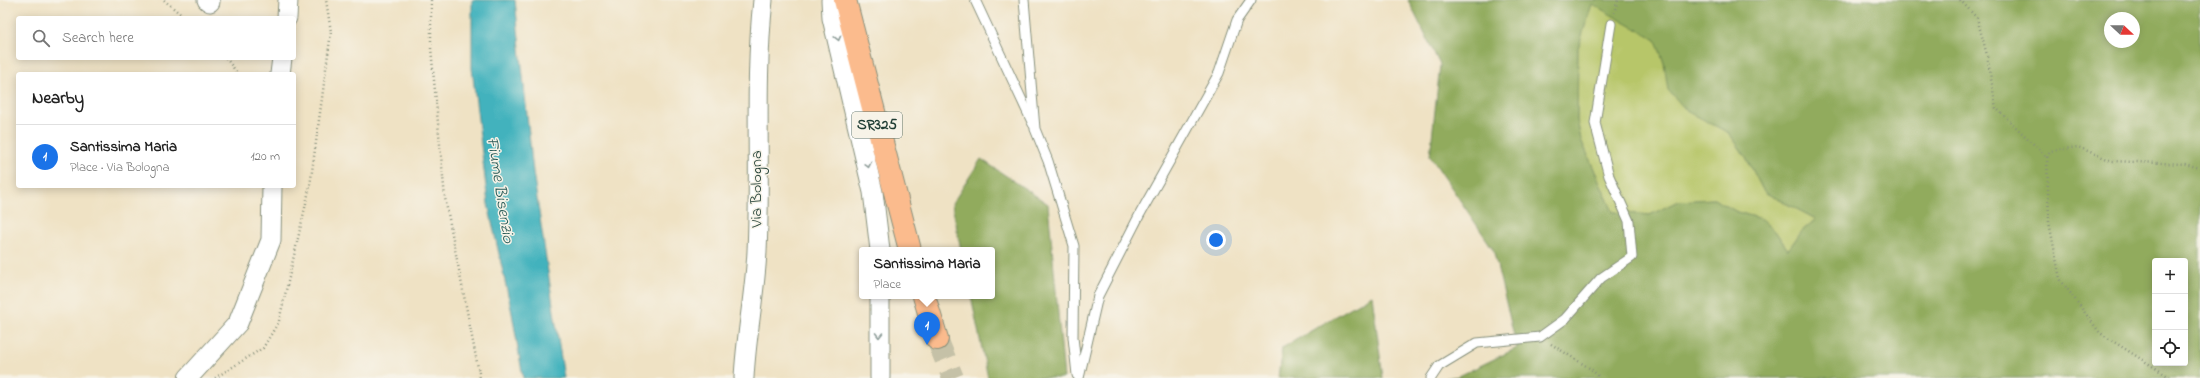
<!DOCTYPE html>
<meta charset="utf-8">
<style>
:root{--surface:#fff;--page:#f2f2f2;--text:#222;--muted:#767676;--line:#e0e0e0;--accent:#1a73e8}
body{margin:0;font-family:"Indie Flower",sans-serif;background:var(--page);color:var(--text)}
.controls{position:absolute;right:12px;bottom:12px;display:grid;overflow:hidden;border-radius:4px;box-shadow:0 2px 10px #0003}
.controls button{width:36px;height:36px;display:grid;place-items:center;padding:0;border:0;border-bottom:1px solid var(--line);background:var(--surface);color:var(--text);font:20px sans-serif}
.compass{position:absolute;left:2104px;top:12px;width:36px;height:36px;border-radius:50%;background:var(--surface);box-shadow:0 2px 10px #0003;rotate:112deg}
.you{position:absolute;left:1216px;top:240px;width:14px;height:14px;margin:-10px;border:3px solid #fff;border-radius:50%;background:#1a73e8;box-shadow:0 0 0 6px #1a73e833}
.badge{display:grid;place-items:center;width:26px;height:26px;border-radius:50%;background:var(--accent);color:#fff;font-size:13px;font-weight:700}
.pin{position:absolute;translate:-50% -33px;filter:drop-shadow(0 1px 2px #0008)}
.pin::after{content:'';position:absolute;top:21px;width:14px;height:12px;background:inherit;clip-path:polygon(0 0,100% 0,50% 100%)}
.popup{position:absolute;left:859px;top:247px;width:136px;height:52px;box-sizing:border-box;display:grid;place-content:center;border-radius:4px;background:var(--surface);filter:drop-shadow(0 1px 3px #0005);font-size:13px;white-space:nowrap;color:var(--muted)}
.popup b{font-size:15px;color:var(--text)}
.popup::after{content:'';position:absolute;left:50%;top:100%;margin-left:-8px;border:8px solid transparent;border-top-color:var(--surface)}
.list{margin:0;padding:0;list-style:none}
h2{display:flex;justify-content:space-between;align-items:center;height:52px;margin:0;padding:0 16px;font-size:17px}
h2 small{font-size:13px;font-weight:400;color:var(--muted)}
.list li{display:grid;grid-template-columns:26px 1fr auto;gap:12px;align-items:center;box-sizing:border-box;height:64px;padding:0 16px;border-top:1px solid var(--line)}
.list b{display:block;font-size:15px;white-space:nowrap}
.list p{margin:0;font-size:13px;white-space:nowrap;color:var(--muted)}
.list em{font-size:13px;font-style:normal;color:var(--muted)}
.icon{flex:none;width:22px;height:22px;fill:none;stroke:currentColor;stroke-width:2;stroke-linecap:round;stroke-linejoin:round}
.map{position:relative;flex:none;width:2200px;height:378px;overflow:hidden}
.search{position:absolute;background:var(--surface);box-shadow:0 2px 10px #0003;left:16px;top:16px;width:280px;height:44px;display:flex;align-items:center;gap:10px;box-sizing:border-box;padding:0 14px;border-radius:4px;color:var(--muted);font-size:15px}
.panel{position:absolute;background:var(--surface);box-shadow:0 2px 10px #0003;left:16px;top:72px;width:280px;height:116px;border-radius:4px}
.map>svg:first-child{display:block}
.green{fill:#b7c669;stroke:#6b824e}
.forest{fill:#91ab5d;stroke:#587448;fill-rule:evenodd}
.water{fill:#42b2bd;stroke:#307878}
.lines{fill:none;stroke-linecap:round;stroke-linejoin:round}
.primary-tunnel{stroke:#c5c1a7;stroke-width:22;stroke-dasharray:22 11;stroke-linecap:butt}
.service-casing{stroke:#87907c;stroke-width:11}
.minor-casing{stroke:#87907c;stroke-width:21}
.primary-casing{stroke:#87907c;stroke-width:24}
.path{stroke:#87907c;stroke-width:2.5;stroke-dasharray:1 3;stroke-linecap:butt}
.service{stroke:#fff;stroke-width:9}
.minor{stroke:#fff;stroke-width:19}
.primary{stroke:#fbbb8d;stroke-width:22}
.oneway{stroke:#8f9e9a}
.labels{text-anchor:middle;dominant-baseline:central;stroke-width:3;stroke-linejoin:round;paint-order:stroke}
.shield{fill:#f7f3e8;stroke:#60746a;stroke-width:1}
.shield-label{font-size:15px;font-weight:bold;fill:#1f3d34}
.street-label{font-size:16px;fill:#1f3d34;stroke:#f7f3e8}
.water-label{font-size:17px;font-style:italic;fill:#285a56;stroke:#f7f3e8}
</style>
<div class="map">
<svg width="2200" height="378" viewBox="0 0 2200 378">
<rect width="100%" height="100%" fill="#f7f3e8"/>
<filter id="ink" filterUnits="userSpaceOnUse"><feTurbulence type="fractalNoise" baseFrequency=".025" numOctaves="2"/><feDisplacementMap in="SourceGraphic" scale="8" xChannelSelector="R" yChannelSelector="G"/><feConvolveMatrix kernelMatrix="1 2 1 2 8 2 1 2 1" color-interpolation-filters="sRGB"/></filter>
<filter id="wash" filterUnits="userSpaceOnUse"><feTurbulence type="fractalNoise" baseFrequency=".012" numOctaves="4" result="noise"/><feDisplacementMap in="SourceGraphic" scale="16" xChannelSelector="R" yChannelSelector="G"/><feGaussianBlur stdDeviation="0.9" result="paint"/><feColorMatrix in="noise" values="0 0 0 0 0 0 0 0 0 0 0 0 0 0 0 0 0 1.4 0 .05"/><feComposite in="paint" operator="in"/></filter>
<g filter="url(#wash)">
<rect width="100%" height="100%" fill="#efe2c4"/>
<!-- green -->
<polygon class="green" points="1592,3 1657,40 1664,63 1710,123 1729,133 1746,157 1764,192 1816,219 1801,232 1788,250 1775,231 1762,219 1737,212 1714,199 1678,201 1650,215 1613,212 1581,140 1577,120 1578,48"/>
<!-- forest -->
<g class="forest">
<path d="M1408,0H2200V378H1445L1459,376L1517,348L1493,249L1430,156L1440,65ZM1592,4L1656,40L1664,63L1668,90L1687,111L1729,133L1746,157L1764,192L1816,219L1801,232L1788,250L1775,231L1762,219L1737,212L1714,199L1678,201L1650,215L1613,212L1581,140L1577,120L1578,48ZM2110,18H2134V42H2110ZM2155,261H2185V363H2155Z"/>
<polygon points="981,159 1048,204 1064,378 988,378 971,296 992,296 992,250 961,250 952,204"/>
<polygon points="1372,295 1383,378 1278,378 1282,348"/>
</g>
<!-- water -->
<polygon class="water" points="472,0 515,0 533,172 564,378 523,378 512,313 488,204 472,68"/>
</g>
<g filter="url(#ink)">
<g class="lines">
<!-- primary-tunnel -->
<polyline class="primary-tunnel" points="937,339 953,378"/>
<!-- service casing -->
<g class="service-casing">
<g id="service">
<polyline points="975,0 1033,124"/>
<polyline points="1024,0 1035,129 1048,161 1074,246 1073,337 1077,375"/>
<polyline points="1079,378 1098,296 1140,214 1219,73 1237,20 1251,0"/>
<polyline points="1431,378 1439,366 1477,343 1540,337 1565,319 1601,278 1632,257 1629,221 1609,176 1595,123 1611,24"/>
</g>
</g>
<!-- minor casing -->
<g class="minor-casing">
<g id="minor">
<polyline points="207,0 210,2"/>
<polyline points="831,0 832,18 873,192 880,250"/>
<polyline points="287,18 288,0"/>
<polyline points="280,74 282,58"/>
<polyline points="188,378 238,323 271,240 272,186"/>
<path d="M744,378C746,336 755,294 757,251C761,168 754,84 763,0"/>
<polyline points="880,378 880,296"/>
</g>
</g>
<!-- primary casing -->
<g class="primary-casing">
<g id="primary">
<polyline points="845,0 910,250"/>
<polyline points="924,296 937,339"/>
</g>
</g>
<!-- path -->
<g class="path">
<polyline points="164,0 185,18"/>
<polyline points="431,0 431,48 445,198 480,378"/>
<polyline points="1960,0 1977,18 1987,55 1996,108 2047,157 2050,151 2078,147 2112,161 2185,164 2200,168"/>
<polyline points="1614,13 1618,0"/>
<polyline points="226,58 238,74"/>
<polyline points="2047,157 2049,222 2060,279 2100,333 2171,378"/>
<polyline points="1551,344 1591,369 1600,378"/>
<polyline points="215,378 263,348 279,321 310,186 331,32 326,0"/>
</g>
<!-- service -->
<use href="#service" class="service"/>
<!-- minor -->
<use href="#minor" class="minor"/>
<!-- primary -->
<use href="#primary" class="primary"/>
</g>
<!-- one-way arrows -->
<defs><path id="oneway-chevron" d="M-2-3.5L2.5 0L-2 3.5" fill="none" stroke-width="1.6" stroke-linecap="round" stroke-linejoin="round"/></defs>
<g class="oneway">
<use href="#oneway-chevron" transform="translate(838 38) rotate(76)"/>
<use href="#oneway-chevron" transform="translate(868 165) rotate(78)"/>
<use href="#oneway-chevron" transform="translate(879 335) rotate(91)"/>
</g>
</g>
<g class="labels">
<!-- shield labels -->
<rect class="shield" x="852" y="112" width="50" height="26" rx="3"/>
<g class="shield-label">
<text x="877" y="125">SR325</text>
</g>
<!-- street labels -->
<g class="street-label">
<text transform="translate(757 189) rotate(-90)">Via Bologna</text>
</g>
<!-- water labels -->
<g class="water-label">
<text transform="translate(500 190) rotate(81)">Fiume Bisenzio</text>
</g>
</g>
</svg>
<div class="controls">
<button>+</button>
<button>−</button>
<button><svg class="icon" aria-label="locate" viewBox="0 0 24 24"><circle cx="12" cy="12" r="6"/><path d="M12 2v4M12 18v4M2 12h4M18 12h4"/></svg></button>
</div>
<svg class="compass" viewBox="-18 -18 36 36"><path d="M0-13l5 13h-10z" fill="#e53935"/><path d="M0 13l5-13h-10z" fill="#767676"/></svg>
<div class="you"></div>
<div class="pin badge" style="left:927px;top:345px">1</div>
<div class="popup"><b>Santissima Maria</b>Place</div>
<div class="search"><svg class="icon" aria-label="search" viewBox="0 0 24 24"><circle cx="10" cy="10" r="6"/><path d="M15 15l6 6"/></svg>Search here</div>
<section class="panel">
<h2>Nearby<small></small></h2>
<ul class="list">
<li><span class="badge">1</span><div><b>Santissima Maria</b><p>Place · Via Bologna</p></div><em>120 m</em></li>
</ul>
</section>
</div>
